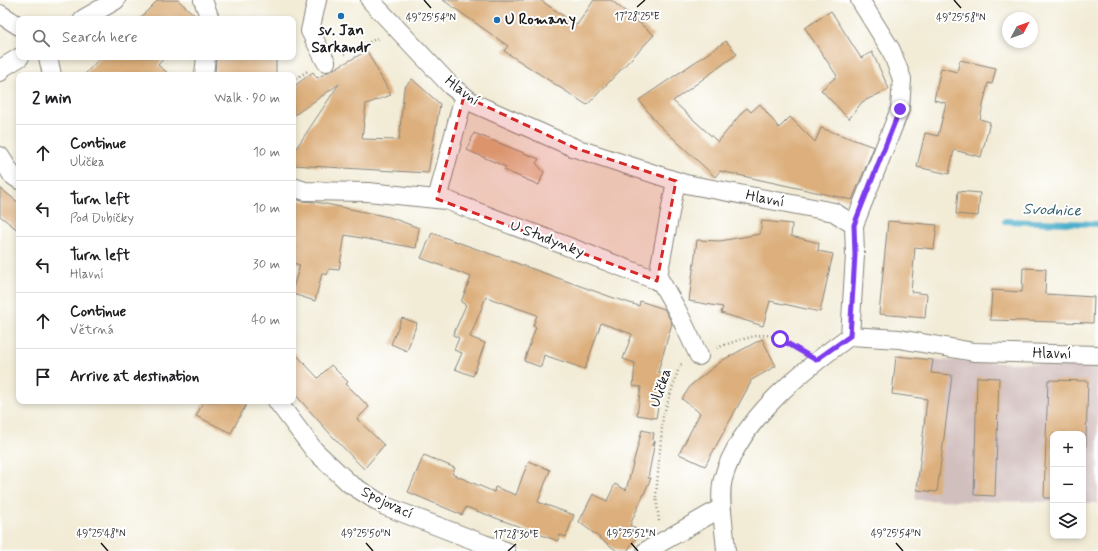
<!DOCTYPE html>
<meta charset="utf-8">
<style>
:root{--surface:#fff;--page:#f2f2f2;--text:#202124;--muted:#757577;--line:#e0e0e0}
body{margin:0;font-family:Mynerve,sans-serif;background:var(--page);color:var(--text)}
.controls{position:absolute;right:12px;bottom:12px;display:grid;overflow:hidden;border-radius:8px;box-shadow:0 2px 6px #0003}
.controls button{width:36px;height:36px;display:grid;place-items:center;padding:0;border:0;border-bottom:1px solid var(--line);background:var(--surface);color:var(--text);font:20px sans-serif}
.compass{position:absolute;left:1002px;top:12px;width:36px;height:36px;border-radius:50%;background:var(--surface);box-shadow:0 2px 6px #0003;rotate:49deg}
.stop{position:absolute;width:12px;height:12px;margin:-9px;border:3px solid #7c3aed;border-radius:50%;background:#fff}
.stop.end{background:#7c3aed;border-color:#fff;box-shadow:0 1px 4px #0008}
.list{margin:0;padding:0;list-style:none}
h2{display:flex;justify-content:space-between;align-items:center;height:52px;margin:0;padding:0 16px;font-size:17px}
h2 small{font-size:13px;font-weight:400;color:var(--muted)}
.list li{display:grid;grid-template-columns:26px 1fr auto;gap:12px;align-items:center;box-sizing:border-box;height:56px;padding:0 16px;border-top:1px solid var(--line)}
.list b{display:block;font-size:15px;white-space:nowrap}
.list p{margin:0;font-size:13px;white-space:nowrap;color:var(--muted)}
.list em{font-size:13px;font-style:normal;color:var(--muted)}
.icon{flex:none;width:22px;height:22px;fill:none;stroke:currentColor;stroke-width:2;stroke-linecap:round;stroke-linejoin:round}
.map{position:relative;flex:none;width:1098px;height:551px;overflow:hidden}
.search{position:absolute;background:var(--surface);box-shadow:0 2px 6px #0003;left:16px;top:16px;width:280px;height:44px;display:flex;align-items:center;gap:10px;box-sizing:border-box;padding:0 14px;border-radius:8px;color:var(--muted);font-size:15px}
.panel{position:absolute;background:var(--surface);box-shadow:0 2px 6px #0003;left:16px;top:72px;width:280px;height:332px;border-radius:8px}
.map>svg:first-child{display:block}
.industrial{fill:#d1bfbe}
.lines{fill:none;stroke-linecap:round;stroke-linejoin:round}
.stream{stroke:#4cafcb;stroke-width:6}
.building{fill:#dcaf7c}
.minor-casing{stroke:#87847a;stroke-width:20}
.path{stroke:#87847a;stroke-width:2.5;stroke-dasharray:1 3;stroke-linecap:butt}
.minor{stroke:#fff;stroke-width:18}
.route{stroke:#7c3aed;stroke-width:5}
.marked{fill:#d62828;fill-opacity:0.2;stroke:#d62828;stroke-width:3;stroke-dasharray:8 5;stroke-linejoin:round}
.ticks{fill:none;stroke:#1c1c1c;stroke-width:1.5}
.poi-dot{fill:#1f6fb2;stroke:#fff;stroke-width:1.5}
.labels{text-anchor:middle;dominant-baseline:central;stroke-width:4;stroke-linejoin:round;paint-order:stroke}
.poi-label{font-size:15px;font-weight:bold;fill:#1c1c1c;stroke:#fff;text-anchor:start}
.street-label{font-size:15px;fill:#1c1c1c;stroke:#fff}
.water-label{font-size:16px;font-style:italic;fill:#325e6b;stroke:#fff}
.ticks-label{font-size:10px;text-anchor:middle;fill:#1c1c1c;stroke:#fff;stroke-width:4;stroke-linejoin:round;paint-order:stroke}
</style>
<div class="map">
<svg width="1098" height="551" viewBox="0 0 1098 551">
<rect width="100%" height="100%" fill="#fff"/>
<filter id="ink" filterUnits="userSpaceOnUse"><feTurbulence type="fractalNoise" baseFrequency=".025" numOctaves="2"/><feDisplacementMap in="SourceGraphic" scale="8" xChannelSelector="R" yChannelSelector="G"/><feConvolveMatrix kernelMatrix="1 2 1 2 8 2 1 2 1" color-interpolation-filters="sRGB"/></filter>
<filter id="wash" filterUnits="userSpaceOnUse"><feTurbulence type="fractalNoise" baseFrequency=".012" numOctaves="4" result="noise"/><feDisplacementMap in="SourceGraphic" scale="16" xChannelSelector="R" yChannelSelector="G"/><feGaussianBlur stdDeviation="0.9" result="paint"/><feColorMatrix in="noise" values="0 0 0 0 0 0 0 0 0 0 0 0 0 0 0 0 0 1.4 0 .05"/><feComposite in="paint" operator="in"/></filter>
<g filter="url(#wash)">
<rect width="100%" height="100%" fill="#f2ecd7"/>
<!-- industrial -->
<polygon class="industrial" points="933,360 1098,366 1098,503 1083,503 1083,434 1053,434 1053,502 915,500 927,388 931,373"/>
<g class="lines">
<!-- stream -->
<polyline class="stream" points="1005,221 1098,224"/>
</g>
<g id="blocks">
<!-- building -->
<g class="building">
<polygon points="158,0 178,0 199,19 139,19"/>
<polygon points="443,0 540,0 577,25 594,0 611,0 654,35 587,105 504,51 508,46"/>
<polygon points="831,11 861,58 872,52 889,89 862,102 849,119 821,90 837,76 805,28"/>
<polygon points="726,41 737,54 673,101 718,142 743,111 747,108 751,112 760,104 779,128 790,117 815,142 821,128 874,147 852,200 720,171 715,177 656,122 639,100"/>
<polygon points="367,51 391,95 366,104 362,139 399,140 404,88 412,79 440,104 428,173 293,165 293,153 339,84 293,116 293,87 313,72 317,78"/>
<polygon points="101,57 165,57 158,65 170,75 84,75"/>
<polygon points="216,57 276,57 276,75 215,75"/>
<polygon points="960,60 996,68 992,84 988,83 980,119 990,122 981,157 954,150 949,174 917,167 925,133 938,136 946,103 934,100 941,68 957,72"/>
<polygon points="474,133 539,159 536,163 544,172 539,185 504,170 506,167 467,150"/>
<polygon points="0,188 19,203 19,231 0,216"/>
<polygon points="958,191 980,193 978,216 956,214"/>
<polygon points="293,198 302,201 316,202 389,217 419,228 416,248 345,235 339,270 329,269 327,275 322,273 315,301 293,294 293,288 300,265 293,263"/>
<polygon points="762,221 792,224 791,236 819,243 818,251 833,254 820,312 770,301 763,326 721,313 723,307 689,301 697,240 720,241 760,234"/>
<polygon points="888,221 937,225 934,249 915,247 911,292 927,294 925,318 879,314"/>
<polygon points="432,233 611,297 639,306 640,301 664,309 672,323 658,372 664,373 656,418 637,415 641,387 633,386 635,363 623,359 632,334 601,323 585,369 544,355 541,367 524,361 536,327 533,326 537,315 486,297 470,337 485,343 473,376 455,369 462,353 454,350 459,338 453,335 466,305 461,302 471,277 421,258"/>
<polygon points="1023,268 1046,269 1045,294 1094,297 1093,323 990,320 992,290 1022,292"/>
<polygon points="402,318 417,323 407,351 391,344"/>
<polygon points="762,339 776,366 750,381 751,382 705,466 679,454 700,413 682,399 691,385 723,360"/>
<polygon points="293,351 318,378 331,365 348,382 346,384 369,407 357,419 384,445 364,469 333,437 293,392"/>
<polygon points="896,356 933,360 931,373 952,375 937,492 917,490 927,399 892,394"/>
<polygon points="977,377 999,378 995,496 974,495"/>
<polygon points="1048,380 1088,381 1084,499 1083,499 1083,434 1053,434 1053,498 1044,498"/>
<polygon points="204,401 248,401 231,433 196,416"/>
<polygon points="642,430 654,433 652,446 655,441 648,478 651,478 630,525 640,532 627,551 617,551 579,522 593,494 607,501 615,484 626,490"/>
<polygon points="424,455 455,468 452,474 494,492 495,487 516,495 523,475 529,461 550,470 538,502 574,515 566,537 560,535 558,541 466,507 462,515 408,492"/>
</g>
</g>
</g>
<g filter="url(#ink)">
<use href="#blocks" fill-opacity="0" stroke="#87847a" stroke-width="1"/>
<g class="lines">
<!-- minor casing -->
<g class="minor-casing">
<g id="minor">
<polyline points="203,0 210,19"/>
<polyline points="317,0 310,31 326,62"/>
<polyline points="370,0 451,86 473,103 575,148 676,181 686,184 834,212 854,225"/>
<polyline points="0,14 19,26"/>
<polyline points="83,19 116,0"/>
<polyline points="48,57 52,75"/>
<polyline points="0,72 2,68 20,57"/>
<polyline points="204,75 206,57"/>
<polyline points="0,156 12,175 19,180"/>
<polyline points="293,187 305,191 368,192 446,200 661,282 677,310 699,356"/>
<polyline points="437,199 464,96"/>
<polyline points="657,281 676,181"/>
<polyline points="850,336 855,255 854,225 900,109 902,79 891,50 860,0"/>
<polyline points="850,336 899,339 974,352 1098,355"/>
<polyline points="277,401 314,450 350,484 385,506 484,544 506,551"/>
<polyline points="646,551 721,508"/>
<path d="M726,551C725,530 718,498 723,479C740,419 802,371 850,336"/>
</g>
</g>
<!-- path -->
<g class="path">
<polyline points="344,54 378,38"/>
<polyline points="293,81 309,70"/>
<path d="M717,348C726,344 754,335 764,335C776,335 789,344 799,350"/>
<polyline points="659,521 656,496 663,416 680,365 682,364"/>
</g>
<!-- minor -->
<use href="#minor" class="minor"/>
</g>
</g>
<g class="lines" filter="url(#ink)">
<!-- route -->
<polyline class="route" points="780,339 816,360 850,336 855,255 854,225 900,109"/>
</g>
<!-- marked area -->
<path class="marked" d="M464,96L575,148L676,181L657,281L437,199Z"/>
<!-- ticks -->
<path class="ticks" d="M424,0L431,8M954,0L961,8M637,7L645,0M101,543L108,551M366,543L373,551M631,543L638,551M896,543L903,551M508,551L516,544"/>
<!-- markers -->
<g class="poi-dot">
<circle cx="341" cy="16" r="4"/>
<circle cx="497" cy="20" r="4"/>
</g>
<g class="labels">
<!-- poi labels -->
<g class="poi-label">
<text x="505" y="20">U Romany</text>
<text x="341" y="31" text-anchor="middle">sv. Jan<tspan x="341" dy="17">Sarkandr</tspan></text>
</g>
<!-- street labels -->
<g class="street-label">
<text transform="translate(462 91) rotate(37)">Hlavní</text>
<text transform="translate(765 199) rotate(11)">Hlavní</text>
<text transform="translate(547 239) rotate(21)">U Studynky</text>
<text x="1052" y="354">Hlavní</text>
<text transform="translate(661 388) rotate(-72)">Ulička</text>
<text transform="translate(387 503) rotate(26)">Spojovací</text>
</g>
<!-- water labels -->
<g class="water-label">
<text transform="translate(1052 210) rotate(2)">Svodnice</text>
</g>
</g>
<g class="ticks-label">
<text x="637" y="20">17°28'25"E</text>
<text x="431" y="21">49°25'54"N</text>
<text x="961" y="21">49°25'58"N</text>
<text x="101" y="537">49°25'48"N</text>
<text x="366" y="537">49°25'50"N</text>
<text x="631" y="537">49°25'52"N</text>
<text x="896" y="537">49°25'54"N</text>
<text x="516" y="538">17°28'30"E</text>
</g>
</svg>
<div class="controls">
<button>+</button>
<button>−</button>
<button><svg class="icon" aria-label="layers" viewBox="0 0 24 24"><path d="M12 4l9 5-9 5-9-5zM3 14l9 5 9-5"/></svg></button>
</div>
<svg class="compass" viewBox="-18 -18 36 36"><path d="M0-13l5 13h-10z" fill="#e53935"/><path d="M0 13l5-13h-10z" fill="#757577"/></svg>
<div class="stop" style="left:780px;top:339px"></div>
<div class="stop end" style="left:900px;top:109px"></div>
<div class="search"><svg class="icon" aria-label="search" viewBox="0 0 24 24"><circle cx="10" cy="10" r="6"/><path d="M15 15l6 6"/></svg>Search here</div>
<section class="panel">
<h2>2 min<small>Walk · 90 m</small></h2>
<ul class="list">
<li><svg class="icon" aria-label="ahead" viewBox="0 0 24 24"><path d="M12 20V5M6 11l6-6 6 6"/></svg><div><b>Continue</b><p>Ulička</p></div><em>10 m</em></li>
<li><svg class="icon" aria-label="left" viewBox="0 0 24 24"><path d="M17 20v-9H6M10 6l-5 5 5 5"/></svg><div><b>Turn left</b><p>Pod Dubičky</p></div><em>10 m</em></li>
<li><svg class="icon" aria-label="left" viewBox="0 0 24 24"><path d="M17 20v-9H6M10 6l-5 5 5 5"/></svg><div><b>Turn left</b><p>Hlavní</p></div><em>30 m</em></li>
<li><svg class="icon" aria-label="ahead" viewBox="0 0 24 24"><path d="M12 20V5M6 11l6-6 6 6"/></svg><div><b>Continue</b><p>Větrná</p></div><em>40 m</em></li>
<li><svg class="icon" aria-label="arrive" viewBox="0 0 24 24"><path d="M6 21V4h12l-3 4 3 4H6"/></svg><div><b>Arrive at destination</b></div></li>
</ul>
</section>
</div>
